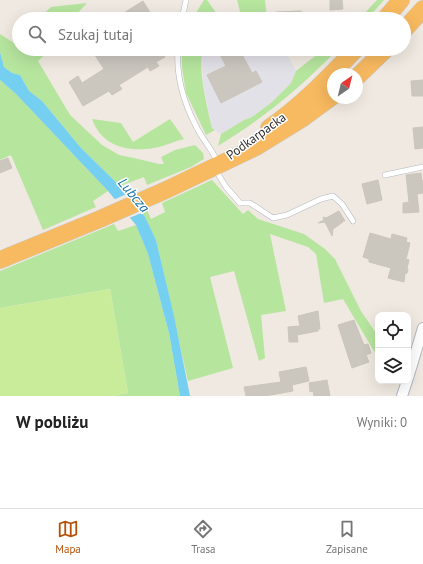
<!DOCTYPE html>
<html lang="pl">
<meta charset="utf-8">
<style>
:root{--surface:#fff;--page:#f6f6f6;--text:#222;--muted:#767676;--line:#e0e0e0;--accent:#b45309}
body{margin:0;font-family:"PT Sans",sans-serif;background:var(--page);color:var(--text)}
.controls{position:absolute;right:12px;bottom:12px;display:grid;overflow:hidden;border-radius:8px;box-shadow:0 4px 16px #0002}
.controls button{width:36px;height:36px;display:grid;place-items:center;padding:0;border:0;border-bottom:1px solid var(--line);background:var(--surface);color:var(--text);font:20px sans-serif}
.compass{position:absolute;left:327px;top:68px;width:36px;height:36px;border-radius:50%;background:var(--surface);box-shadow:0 4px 16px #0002;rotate:35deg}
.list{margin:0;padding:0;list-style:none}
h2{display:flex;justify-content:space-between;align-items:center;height:52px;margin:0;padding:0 16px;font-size:17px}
h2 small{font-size:13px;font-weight:400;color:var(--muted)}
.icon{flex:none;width:22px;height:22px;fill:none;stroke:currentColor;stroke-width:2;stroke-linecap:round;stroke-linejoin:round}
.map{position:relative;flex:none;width:423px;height:396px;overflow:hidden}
.search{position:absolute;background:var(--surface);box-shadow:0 4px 16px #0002;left:12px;right:12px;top:12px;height:44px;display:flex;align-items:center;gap:10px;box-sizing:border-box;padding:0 14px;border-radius:22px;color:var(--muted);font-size:15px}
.sheet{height:112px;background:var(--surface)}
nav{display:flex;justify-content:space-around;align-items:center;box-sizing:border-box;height:56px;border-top:1px solid var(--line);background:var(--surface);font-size:11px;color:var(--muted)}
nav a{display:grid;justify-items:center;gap:2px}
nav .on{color:var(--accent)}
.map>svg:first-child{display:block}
.industrial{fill:#e3e1e8}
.green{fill:#b6e59e}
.pitch{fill:#c9ec9a}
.water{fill:#75cff0}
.pier{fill:#efe9e1}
.building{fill:#cbc7bf;stroke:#cbc5ba}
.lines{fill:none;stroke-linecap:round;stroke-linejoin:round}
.service-casing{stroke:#b4b7c1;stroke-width:6}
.minor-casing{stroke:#b4b7c1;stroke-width:12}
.trunk-casing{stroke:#c9c9c9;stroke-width:18}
.service{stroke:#fff;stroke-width:5}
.minor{stroke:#fff;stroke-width:10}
.trunk{stroke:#f8ba60;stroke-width:17}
.labels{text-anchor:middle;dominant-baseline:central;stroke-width:3;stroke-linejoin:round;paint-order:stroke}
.street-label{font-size:13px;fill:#2e2e2e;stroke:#fff}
.water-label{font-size:14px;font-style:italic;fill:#0d6fa3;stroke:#fff}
</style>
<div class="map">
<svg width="423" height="396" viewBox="0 0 423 396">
<rect width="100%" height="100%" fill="#efe9e1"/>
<!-- industrial -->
<polygon class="industrial" points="204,49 284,49 296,71 291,83 272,102 252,117 244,120 221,134 212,128 203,83 202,54"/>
<!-- green -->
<g class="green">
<polygon points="204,0 207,0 217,14 216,19 192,19"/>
<polygon points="237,0 265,0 267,19 242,19"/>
<polygon points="377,0 384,0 367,19 362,16"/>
<polygon points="87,3 72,19 38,19 51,7"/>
<polygon points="0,34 14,43 19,38 19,49 51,49 38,61 70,115 102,145 119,155 134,158 159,164 164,164 161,157 175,150 195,145 203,153 204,159 191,167 147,185 144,177 120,186 81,148 42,101 29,91 20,75 12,73 4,67 0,52"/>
<path d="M182,49H204C196,65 208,110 212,128L215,130L206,135L186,93L182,67Z"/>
<path d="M324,49H338C300,88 264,118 218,146L221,134L244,120L252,117L272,102L291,83L296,71Z"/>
<polygon points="0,80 16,94 108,191 93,201 96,207 43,230 11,155 0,160"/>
<path d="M92,119L121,123L133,142L170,119L184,139C172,142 158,149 145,149C121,151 100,142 92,119Z"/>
<polygon points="212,180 243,214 248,210 258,219 304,234 325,249 335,259 361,311 378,336 378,358 343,299 324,303 316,254 308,247 270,234 286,311 261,315 265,358 259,361 234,271 210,277 233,368 188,381 156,240 142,213 147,210 151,219 165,212 162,203"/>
<polygon points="114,224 118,231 136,225 148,254 169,333 180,396 110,396 128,393 110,289 0,308 0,271"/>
</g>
<!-- pitch -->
<polygon class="pitch" points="110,289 128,393 110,396 0,396 0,308"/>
<!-- water -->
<polygon class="water" points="0,52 4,67 12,73 20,75 29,91 42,101 81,148 128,194 145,217 156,240 174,316 190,396 180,396 169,333 148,254 136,225 108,191 16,94 0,80"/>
<!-- pier -->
<polygon class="pier" points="129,193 144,212 129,218 113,200"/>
<!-- building -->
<g class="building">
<polygon points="330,0 342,0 343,9 330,10"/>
<polygon points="143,1 154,19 114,19"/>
<polygon points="301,11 301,19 276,19 276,12"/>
<polygon points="91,49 160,49 165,57 156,62 159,66 150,71 148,67 119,85 122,89 112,95 109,91 83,106 69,82 78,76 82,83 104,69"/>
<polygon points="217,49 239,49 252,73 256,71 262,82 221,103 207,75 226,66"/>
<polygon points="423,80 423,96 412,96 411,81"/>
<polygon points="423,127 423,148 415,149 413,128"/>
<polygon points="8,158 12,168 0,173 0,161"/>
<polygon points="421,173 422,181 423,180 423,193 417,194 419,212 403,213 403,203 409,202 406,175"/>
<polygon points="378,180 382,200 367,204 362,184"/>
<polygon points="339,211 345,221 339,221 343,222 333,229 332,236 325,222 318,223 324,220 323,217 326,218"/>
<polygon points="370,233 391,239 392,234 407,238 406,242 410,243 406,259 409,260 407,268 408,270 407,273 405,274 404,282 388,278 391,268 369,262 369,259 363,257"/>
<polygon points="318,311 320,329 318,329 318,331 297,335 298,342 289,342 288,327 300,326 298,316"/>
<polygon points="354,320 364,345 368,344 371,353 366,355 369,362 352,368 338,325"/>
<polygon points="306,367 309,381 292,385 293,391 265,396 246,396 244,387 281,382 279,372"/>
<polygon points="327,380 330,396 314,396 313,391 310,392 309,383"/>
</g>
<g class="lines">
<!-- service casing -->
<g class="service-casing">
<g id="service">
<polyline points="328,18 355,19"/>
<polyline points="182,19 186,0"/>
<path d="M178,49C176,75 184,103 196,126C202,139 212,149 218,163"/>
<polyline points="215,169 226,187 240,203 250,203 273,218 287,215 321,199 333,196 342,204 353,221"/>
<polyline points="385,175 423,167"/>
</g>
</g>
<!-- minor casing -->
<g class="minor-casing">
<g id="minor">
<polyline points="408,378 423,328"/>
<polyline points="402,396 407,381"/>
</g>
</g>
<!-- trunk casing -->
<g class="trunk-casing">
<g id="trunk">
<polyline points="385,19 401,0"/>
<polyline points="404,30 423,9"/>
<polyline points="357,77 386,49"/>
<path d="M269,128C301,106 329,77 356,49"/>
<polyline points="0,260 100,219 166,190 256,147 303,118 333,96"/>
</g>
</g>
<!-- service -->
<use href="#service" class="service"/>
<!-- minor -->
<use href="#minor" class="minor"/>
<!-- trunk -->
<use href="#trunk" class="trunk"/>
</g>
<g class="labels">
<!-- street labels -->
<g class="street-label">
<text transform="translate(256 136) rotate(-36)">Podkarpacka</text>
</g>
<!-- water labels -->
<g class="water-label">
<text transform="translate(134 195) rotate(50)">Lubcza</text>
</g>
</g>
</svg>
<div class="controls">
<button><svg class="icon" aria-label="locate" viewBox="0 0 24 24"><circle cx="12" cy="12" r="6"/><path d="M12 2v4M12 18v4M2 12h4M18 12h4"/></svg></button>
<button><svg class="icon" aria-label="layers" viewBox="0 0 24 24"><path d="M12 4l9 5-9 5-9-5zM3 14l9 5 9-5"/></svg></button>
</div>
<svg class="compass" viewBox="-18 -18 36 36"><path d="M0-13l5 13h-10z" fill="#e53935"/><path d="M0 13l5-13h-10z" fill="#767676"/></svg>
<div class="search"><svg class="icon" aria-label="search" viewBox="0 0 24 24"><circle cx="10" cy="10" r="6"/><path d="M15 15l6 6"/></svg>Szukaj tutaj</div>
</div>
<section class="sheet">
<h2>W pobliżu<small>Wyniki: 0</small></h2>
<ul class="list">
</ul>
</section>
<nav>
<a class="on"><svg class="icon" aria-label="map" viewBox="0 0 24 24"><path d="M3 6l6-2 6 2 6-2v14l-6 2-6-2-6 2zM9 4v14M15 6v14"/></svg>Mapa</a>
<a><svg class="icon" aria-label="directions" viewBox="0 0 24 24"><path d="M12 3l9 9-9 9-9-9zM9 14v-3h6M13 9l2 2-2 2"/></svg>Trasa</a>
<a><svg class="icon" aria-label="saved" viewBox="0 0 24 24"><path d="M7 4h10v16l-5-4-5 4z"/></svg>Zapisane</a>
</nav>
